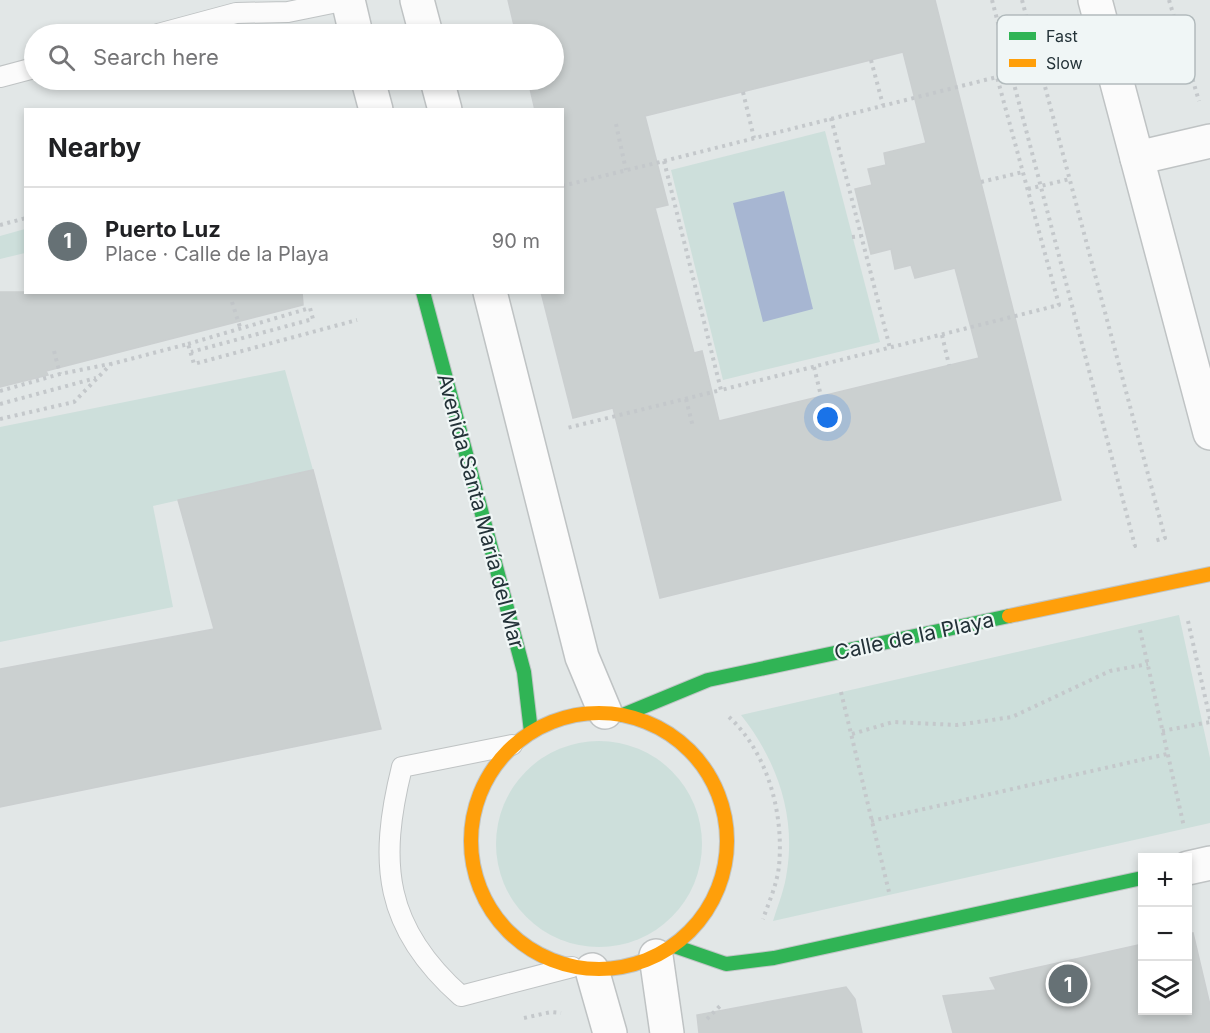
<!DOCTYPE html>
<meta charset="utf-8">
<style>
:root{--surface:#fff;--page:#f2f2f2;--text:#202124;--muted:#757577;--line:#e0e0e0;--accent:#667175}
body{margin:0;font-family:Inter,sans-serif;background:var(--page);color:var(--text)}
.controls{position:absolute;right:18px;bottom:18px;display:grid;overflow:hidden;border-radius:0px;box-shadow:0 3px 9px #0003}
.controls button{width:54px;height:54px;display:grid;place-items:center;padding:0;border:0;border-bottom:2px solid var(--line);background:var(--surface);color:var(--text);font:30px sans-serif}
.you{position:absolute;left:828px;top:418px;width:21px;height:21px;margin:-15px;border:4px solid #fff;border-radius:50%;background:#1a73e8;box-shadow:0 0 0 9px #1a73e833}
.badge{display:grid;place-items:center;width:39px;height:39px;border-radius:50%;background:var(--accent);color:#fff;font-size:20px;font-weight:700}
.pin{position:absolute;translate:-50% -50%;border:3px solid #fff;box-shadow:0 2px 6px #0006}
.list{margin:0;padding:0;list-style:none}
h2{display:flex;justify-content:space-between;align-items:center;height:78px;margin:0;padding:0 24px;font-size:26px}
h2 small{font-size:20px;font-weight:400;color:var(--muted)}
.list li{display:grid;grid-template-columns:39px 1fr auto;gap:18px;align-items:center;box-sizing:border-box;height:108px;padding:0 24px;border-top:2px solid var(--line)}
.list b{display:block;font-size:22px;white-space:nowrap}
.list p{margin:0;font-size:20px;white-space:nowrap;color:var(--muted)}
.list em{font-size:20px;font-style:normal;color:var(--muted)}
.icon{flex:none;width:33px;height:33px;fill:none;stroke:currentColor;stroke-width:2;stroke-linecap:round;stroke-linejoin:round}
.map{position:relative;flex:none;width:1210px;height:1033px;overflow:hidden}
.search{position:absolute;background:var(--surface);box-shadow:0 3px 9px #0003;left:24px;top:24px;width:540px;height:66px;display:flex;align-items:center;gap:15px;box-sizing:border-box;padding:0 21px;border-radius:33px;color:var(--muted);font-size:22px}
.panel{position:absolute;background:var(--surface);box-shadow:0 3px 9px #0003;left:24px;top:108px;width:540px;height:186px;border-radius:0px}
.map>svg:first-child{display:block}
.green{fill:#cddfdb}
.water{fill:#a7b6d2}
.building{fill:#cbd0d0;stroke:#cbcfd0;stroke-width:1.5;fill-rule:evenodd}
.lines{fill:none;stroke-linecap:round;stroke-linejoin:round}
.lane-casing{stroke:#bfc3c4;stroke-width:22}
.street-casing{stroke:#bfc3c4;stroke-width:36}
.fast-casing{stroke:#c0c5c6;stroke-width:16}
.slow-casing{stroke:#c0c5c6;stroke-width:16}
.path{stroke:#c4c8cb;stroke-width:4;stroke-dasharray:3 4.5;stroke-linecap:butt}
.lane{stroke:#fbfbfb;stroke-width:20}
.street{stroke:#fbfbfb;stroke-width:33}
.fast{stroke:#30b455;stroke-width:14}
.slow{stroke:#ff9f0a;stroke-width:14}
.labels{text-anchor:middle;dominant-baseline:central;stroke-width:4.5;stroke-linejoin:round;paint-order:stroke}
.street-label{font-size:21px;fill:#233238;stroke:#f0f6f6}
.key{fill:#f0f6f6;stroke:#b2bbbd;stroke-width:1.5}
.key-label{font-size:16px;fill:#233238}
</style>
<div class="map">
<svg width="1210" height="1033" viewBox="0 0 1210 1033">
<rect width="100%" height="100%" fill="#e2e7e7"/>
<!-- green -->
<g class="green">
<polygon points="825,131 880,342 723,380 671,170"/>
<polygon points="25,229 25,253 0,259 0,236"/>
<polygon points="285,370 313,470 153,506 173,607 0,642 0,427"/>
<path d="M1179,615L1210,758V823L773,921C778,905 785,888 787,871C796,814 776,759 741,715Z"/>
<circle cx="599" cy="844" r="103"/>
</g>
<!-- water -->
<polygon class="water" points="784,191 813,309 763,322 733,203"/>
<!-- building -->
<g class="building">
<path d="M508,0H935L1061,500L660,598L613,408L573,418L541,292H562V110H535L528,80H554V34H516ZM903,52L926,143L884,153L886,165L868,169L872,185L855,189L871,254L891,249L895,269L911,265L915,278L955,268L979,358L719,421L702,351L694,353L655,208L668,205L645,116Z"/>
<polygon points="0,292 302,292 303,305 46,371 48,375 0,387"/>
<polygon points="313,470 381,729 0,807 0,669 214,629 178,500"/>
<polygon points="1193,933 1210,1005 1210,1033 953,1033 943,996 996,990 990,978 1143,944 1143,1011 1188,1011 1188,934"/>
<polygon points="846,987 855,999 862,1033 699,1033 697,1015"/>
</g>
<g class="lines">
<!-- lane casing -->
<g class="lane-casing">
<g id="lane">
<polyline points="158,34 236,13 288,12 347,0"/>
<polyline points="0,77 34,68"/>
<path d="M512,745L402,767C378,863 384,928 461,996L572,967"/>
</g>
</g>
<!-- street casing -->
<g class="street-casing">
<g id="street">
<polyline points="348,0 356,34"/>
<polyline points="417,0 426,34"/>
<polyline points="1095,0 1210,433"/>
<polyline points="368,80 376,110"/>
<polyline points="437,80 445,110"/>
<polyline points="1137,158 1210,141"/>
<polyline points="490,292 582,657 605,712"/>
<polyline points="1188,868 1210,863"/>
<polyline points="656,956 667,1033"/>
<polyline points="592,970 610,1033"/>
</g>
</g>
<!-- fast casing -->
<g class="fast-casing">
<g id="fast">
<polyline points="423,292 524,672 531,732"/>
<polyline points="623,715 708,680 1009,616"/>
<polyline points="674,946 726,964 774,958 1142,878"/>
</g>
</g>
<!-- slow casing -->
<g class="slow-casing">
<g id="slow">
<polyline points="1009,616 1210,574"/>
<circle cx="599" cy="841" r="128"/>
</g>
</g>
<!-- path -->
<g class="path">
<polyline points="992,0 1135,546 1133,546"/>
<polyline points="1022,0 1165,538 1154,541"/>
<polyline points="1169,0 1199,101"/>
<polyline points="871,60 883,105"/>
<polyline points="743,92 754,138"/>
<polyline points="831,118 890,348"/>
<polyline points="616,124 626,170"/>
<polyline points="664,161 997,77 1059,305 721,390"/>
<polyline points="981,182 1023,172"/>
<polyline points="562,186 664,161 721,390 567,428"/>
<polyline points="1028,189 1070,179"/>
<polyline points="0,225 26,218"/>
<polyline points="852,237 861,236"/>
<polyline points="232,302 240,327"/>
<polyline points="942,335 949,365"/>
<polyline points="188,344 310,308 313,319 191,352"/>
<polyline points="54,351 60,374"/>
<polyline points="814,367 821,396"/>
<polyline points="0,391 60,374 110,364"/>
<polyline points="686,399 693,427"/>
<polyline points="0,404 96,378"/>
<polyline points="0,419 74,402 111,364 188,344 194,364 357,320"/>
<polyline points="1188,621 1210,719"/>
<polyline points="1140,630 1184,827"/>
<polyline points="841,692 889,892"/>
<path d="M729,717C768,753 784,814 779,866C777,884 769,902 763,919"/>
<polyline points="1162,731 1210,722"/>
<polyline points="852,734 893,722 957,725 1012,717 1110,671 1148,664"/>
<polyline points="871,821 1167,754"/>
<polyline points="524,1018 551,1012 561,1013"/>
<polyline points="707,1019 721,1005"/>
</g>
<!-- lane -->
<use href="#lane" class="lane"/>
<!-- street -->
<use href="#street" class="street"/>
<!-- fast -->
<use href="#fast" class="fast"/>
<!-- slow -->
<use href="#slow" class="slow"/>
</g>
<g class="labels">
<!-- street labels -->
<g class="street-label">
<text transform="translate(481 511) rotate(75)">Avenida Santa María del Mar</text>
<text transform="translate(914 636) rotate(-12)">Calle de la Playa</text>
</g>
</g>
<!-- legend -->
<rect x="997" y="15" width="198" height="69" rx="9" class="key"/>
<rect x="1009" y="32" width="27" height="8" fill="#30b455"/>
<rect x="1009" y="59" width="27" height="8" fill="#ff9f0a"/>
<g class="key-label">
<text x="1046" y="42">Fast</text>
<text x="1046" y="69">Slow</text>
</g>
</svg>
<div class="controls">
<button>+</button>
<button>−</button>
<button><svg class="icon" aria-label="layers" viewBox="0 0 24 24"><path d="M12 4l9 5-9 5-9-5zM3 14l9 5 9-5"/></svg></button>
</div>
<div class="you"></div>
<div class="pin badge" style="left:1068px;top:984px">1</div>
<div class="search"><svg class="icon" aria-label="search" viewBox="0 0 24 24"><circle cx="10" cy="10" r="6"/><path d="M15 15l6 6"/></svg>Search here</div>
<section class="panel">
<h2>Nearby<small></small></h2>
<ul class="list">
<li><span class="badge">1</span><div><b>Puerto Luz</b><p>Place · Calle de la Playa</p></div><em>90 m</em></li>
</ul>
</section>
</div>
